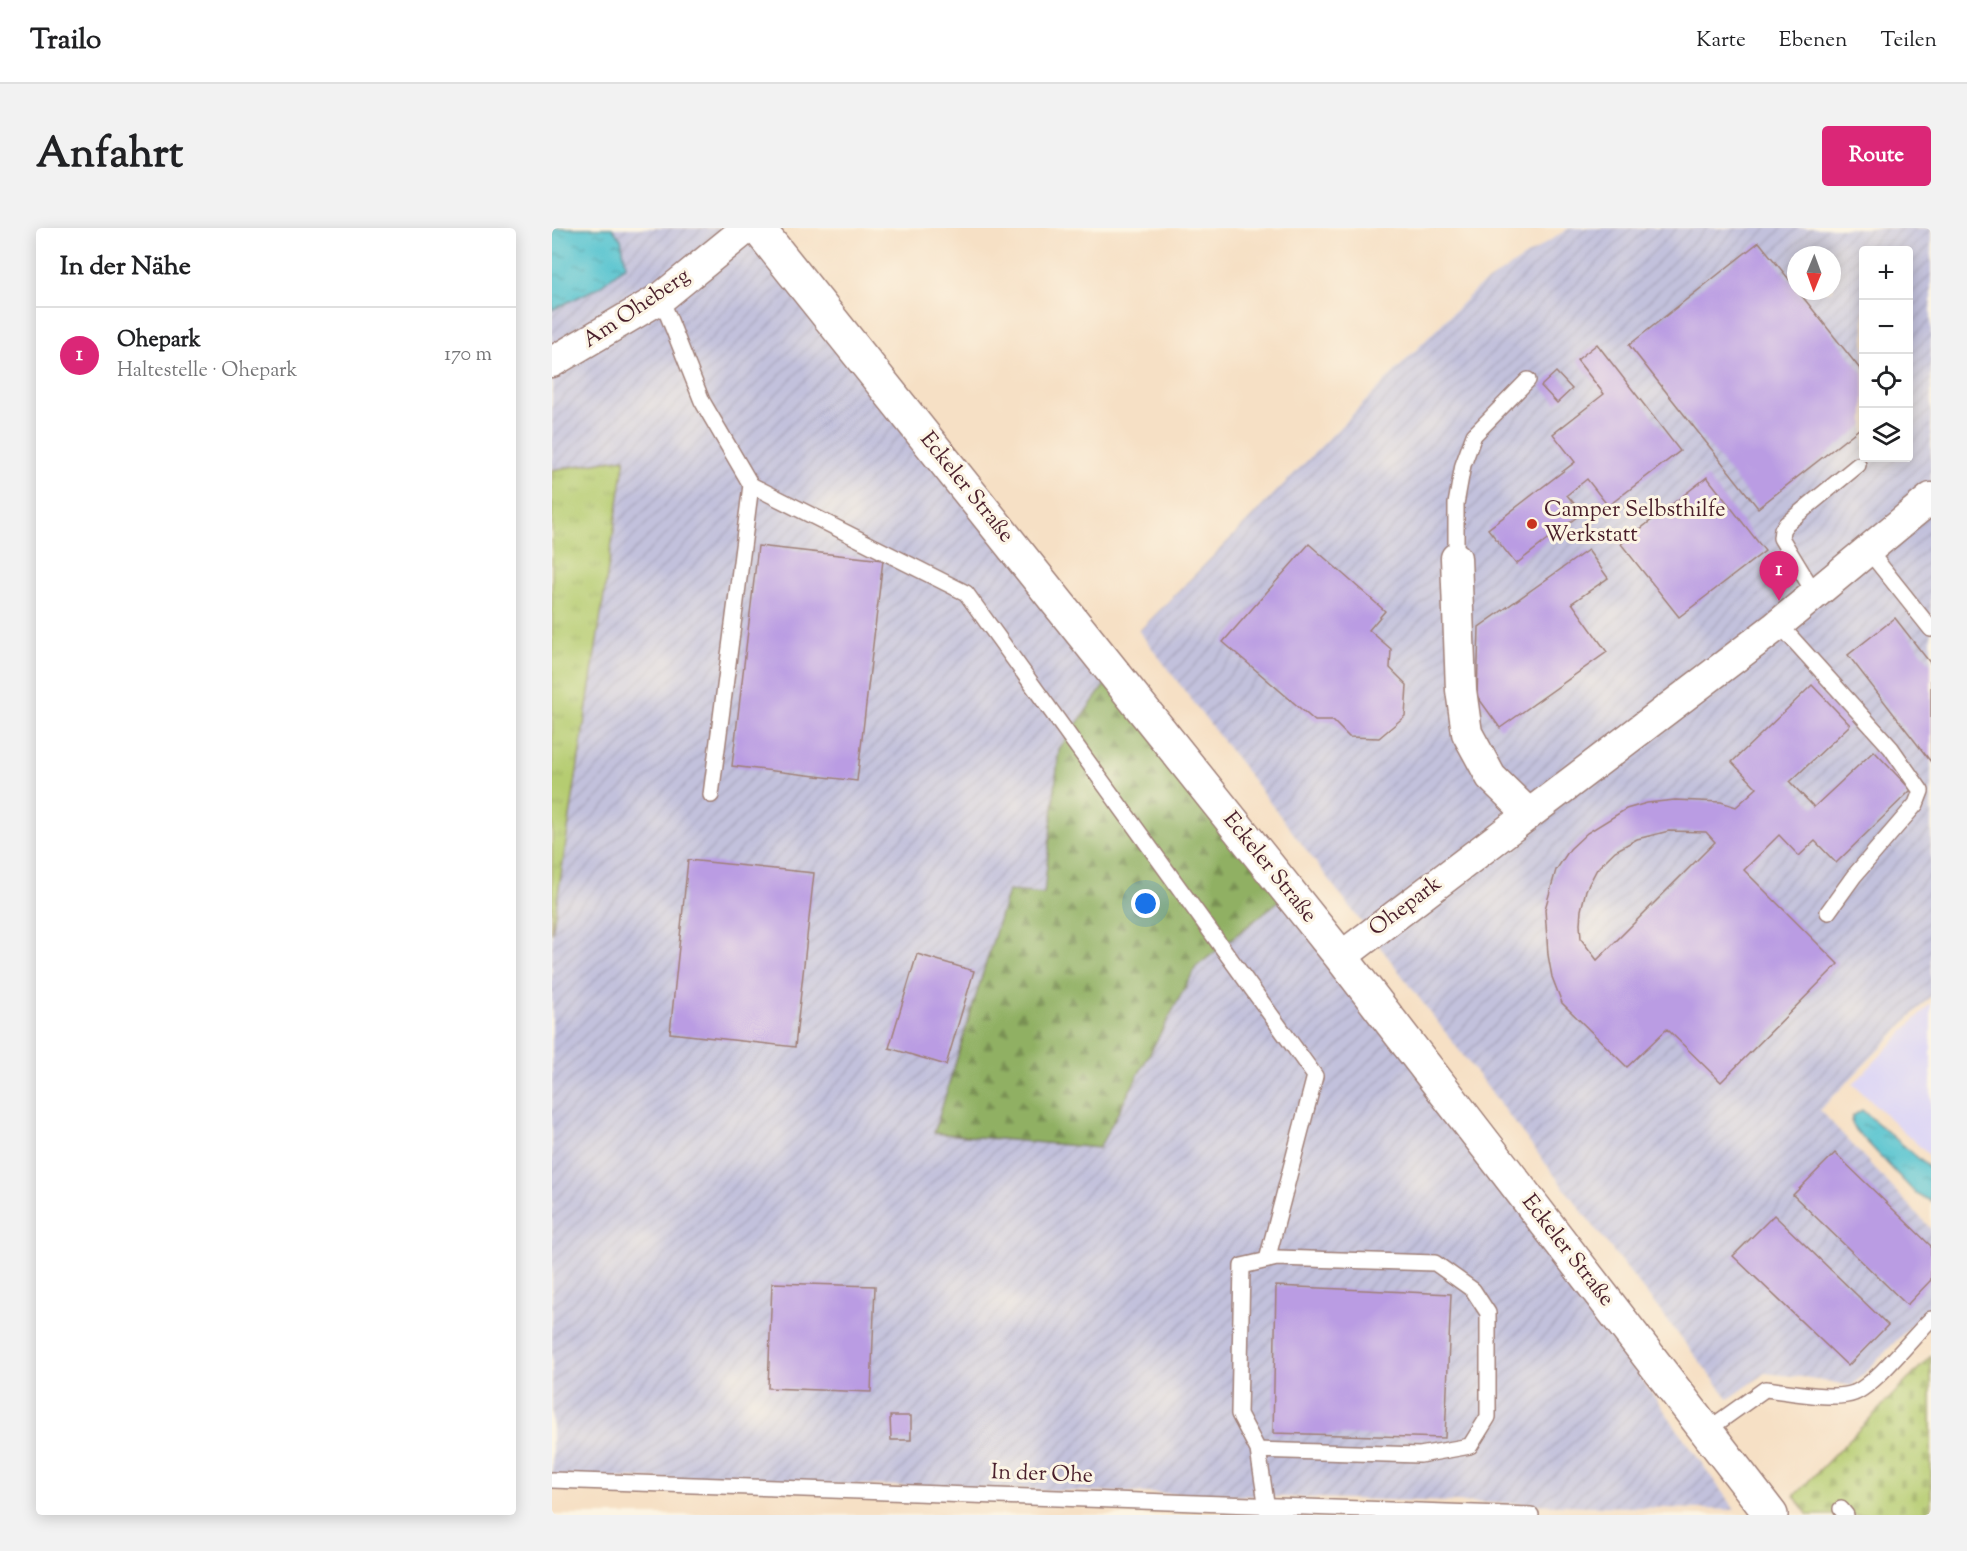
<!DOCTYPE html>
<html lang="de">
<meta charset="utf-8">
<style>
:root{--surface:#fff;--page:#f2f2f2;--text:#202124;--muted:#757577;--line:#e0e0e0;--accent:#db2777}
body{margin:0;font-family:"Sorts Mill Goudy",serif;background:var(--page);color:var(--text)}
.controls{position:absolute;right:18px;top:18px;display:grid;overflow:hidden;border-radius:6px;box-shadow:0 3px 15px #0003}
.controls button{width:54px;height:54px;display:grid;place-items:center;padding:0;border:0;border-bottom:2px solid var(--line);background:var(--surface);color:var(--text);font:30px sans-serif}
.compass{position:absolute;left:1235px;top:18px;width:54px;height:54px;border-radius:50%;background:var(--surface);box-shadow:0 3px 15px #0003;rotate:181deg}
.you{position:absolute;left:594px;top:676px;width:21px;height:21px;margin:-15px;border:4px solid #fff;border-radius:50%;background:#1a73e8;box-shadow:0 0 0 9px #1a73e833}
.badge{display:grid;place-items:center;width:39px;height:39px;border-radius:50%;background:var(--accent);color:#fff;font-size:20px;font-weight:700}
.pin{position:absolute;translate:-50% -50px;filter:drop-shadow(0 2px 3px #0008)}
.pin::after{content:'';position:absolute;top:32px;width:21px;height:18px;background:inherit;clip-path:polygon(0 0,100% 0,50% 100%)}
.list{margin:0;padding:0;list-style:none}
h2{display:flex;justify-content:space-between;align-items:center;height:78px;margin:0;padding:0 24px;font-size:26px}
h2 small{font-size:20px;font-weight:400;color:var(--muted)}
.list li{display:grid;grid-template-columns:39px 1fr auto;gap:18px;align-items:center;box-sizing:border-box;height:96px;padding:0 24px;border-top:2px solid var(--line)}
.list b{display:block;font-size:22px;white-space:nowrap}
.list p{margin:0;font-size:20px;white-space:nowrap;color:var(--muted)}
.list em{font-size:20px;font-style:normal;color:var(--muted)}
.icon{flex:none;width:33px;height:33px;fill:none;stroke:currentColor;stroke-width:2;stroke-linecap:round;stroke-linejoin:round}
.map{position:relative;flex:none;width:1379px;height:1287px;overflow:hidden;border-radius:6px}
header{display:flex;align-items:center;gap:36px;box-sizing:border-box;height:84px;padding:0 30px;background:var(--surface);border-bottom:2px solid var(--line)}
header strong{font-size:28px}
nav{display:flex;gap:33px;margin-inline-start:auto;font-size:21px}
.intro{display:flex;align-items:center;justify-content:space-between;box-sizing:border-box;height:144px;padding:0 36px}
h1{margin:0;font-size:42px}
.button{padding:15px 27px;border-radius:6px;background:var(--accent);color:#fff;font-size:21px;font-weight:700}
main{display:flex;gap:36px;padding:0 36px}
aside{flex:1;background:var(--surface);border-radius:6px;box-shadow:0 3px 15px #0003}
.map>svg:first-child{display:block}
.built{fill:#dcd5f6}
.industrial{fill:url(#industrial-furrows);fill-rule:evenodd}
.grass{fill:url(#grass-tufts);stroke:#80764e;stroke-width:1.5}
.forest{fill:url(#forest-firs);stroke:#6d6847;stroke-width:1.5}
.cemetery{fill:url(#cemetery-stones);stroke:#80764e;stroke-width:1.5}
.water{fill:url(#water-ripples);stroke:#51727e;stroke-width:1.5}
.building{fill:#ba9ce3;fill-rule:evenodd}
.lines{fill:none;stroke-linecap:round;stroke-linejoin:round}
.lane-casing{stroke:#a08078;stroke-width:18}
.street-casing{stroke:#a08078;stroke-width:33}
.secondary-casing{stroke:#a08078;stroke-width:36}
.lane{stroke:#fff;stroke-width:15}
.street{stroke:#fff;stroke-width:30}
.secondary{stroke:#fff;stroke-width:33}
.poi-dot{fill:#c8321e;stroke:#fcf5e5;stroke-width:2}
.labels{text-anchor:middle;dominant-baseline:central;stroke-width:6;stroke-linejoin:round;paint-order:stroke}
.street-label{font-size:22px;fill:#4a1f2b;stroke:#fcf5e5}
.poi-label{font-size:22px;fill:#4a1f2b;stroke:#fcf5e5;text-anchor:start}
</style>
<header>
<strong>Trailo</strong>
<nav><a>Karte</a><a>Ebenen</a><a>Teilen</a></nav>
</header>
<div class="intro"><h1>Anfahrt</h1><a class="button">Route</a></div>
<main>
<aside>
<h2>In der Nähe<small></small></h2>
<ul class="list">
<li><span class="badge">1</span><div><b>Ohepark</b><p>Haltestelle · Ohepark</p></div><em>170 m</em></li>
</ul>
</aside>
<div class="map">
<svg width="1379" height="1287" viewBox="0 0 1379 1287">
<defs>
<pattern id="industrial-furrows" width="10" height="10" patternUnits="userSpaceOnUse" patternTransform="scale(1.5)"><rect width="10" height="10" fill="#c2c1dc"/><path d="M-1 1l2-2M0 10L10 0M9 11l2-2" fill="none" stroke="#a8a5bd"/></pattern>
<pattern id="grass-tufts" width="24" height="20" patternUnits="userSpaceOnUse" patternTransform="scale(1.5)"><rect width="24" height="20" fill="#b5cc71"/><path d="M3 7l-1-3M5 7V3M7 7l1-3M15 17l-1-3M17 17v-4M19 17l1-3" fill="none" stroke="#9daf62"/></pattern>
<pattern id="forest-firs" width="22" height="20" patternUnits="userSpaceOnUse" patternTransform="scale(1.5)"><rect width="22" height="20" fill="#90b063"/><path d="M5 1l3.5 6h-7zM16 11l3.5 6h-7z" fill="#788f52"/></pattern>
<pattern id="cemetery-stones" width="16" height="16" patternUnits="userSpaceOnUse" patternTransform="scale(1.5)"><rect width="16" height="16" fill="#b5cc71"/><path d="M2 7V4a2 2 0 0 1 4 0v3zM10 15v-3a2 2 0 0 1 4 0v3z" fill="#9daf62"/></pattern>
<pattern id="water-ripples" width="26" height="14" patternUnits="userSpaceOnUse" patternTransform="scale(1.5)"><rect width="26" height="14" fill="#58c4d0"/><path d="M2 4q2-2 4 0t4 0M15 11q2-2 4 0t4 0" fill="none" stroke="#4b9fa9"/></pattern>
</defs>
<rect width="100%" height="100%" fill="#fcf5e5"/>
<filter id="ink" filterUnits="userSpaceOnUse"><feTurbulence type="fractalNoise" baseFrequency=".0167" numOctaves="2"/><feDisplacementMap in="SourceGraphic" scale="12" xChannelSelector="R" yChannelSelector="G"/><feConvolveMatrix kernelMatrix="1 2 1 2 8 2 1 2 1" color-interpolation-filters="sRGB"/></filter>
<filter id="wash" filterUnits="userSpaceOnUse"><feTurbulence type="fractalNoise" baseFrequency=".008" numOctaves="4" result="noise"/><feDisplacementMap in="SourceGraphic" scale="24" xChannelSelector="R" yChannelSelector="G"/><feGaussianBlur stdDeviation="1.35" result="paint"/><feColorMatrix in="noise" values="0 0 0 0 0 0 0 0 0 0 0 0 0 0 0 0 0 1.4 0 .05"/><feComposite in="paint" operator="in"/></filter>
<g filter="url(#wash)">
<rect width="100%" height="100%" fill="#f6e0c5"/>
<!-- built -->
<polygon class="built" points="1379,775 1379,929 1301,856"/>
<!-- industrial -->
<g class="industrial">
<polygon points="0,0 206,0 561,445 507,521 492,666 457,663 547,919 644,739 737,665 789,729 1183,1282 0,1248 0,706 73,231 0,242"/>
<path d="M1017,0H1379V768L1268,882L1379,1001V1077L1300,1158L1258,1150L1213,1145L1177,1171L1032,986L587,403L924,61ZM1312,22H1356V230H1312ZM1244,27H1280V63H1244Z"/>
</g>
<!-- grass -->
<polygon class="grass" points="73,230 0,706 0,242"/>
<!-- forest -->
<polygon class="forest" points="561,445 737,665 644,739 547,920 382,905 456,663 492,666 507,521"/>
<!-- cemetery -->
<polygon class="cemetery" points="1379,1128 1379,1287 1256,1287 1242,1268"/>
<!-- water -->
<g class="water">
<polygon points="0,0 60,0 69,11 74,37 47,59 0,82"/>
<polygon points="1310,882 1379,941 1379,973 1364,966 1303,901 1300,895 1301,888"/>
</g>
<g id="blocks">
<!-- building -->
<g class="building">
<polygon points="1207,14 1244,60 1244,63 1246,63 1312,146 1312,197 1206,280 1077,117"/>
<polygon points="1045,116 1128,223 1056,278 1035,251 1015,267 1030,285 964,336 936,301 1023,234 1001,206 1052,166 1025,132"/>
<polygon points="1004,144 1020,161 1005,175 989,158"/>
<polygon points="1155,249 1213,323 1127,389 1069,316"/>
<polygon points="757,316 833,383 817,402 839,421 838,440 855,457 853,488 827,510 797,509 781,493 763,493 671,414"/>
<polygon points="206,318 331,332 305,553 180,538"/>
<polygon points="1036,322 1056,350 1020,375 1055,424 948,500 925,468 927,399"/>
<polygon points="1343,390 1379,436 1379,534 1296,427"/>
<path d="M1260,457L1298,497L1238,554L1262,579L1322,523L1359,562L1284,635L1263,613L1247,628L1227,607L1192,642L1286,736L1169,854L1115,801L1075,839L1010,775L1000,749L996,727L993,681L1004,642L1018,621L1035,605L1074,581L1095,575L1123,572L1169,574L1184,579L1205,560L1180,534ZM1117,603L1154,604L1163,614L1045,732L1029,711L1028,696L1029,682L1034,662L1045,641L1063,623L1085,611Z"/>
<polygon points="136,632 262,645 243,819 118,805"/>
<polygon points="365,726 422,743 394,837 337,820"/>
<polygon points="1283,925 1379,1018 1379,1052 1355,1077 1241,967"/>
<polygon points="1222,987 1336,1097 1296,1138 1181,1028"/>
<polygon points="220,1055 323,1058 319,1164 216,1160"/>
<polygon points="724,1058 899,1066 893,1210 721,1205"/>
<polygon points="338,1188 359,1188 359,1212 339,1212"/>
</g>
</g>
</g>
<g filter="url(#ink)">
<use href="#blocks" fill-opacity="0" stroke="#a08078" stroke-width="1.5"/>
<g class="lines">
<!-- lane casing -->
<g class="lane-casing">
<g id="lane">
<polyline points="109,70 150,173 199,257 159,567"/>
<polyline points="199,257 414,365 763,848 715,1032"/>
<polyline points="1316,322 1379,401"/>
<polyline points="904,330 904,276 911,237 922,207 976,152"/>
<polyline points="1263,366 1229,310 1230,302 1234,296 1306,237"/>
<polyline points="1227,396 1339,520 1369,563 1364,576 1302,648 1276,684"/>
<path d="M1154,1203L1213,1161C1234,1163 1283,1173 1302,1165C1323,1157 1361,1109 1379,1091"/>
<polyline points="706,1222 868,1227 918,1218 936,1189 936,1085 921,1062 883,1035 725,1030 690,1038 687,1186 706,1222 716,1287"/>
<polyline points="0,1252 979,1287"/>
<polyline points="1289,1281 1294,1287"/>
</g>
</g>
<!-- street casing -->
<g class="street-casing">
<g id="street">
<polyline points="0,134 109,70 195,0"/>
<polyline points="904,330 909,462 915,505 939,549 977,586"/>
<polyline points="789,729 1222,400 1379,270"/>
</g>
</g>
<!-- secondary casing -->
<g class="secondary-casing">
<polyline id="secondary" points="206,0 789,729 1219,1287"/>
</g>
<!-- lane -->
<use href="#lane" class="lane"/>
<!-- street -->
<use href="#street" class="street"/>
<!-- secondary -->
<use href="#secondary" class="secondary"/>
</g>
</g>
<!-- markers -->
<circle class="poi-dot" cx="980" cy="296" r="6"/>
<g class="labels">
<!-- street labels -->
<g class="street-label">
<text transform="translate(85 81) rotate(-34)">Am Oheberg</text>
<text transform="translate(414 260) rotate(51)">Eckeler Straße</text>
<text transform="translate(717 640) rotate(51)">Eckeler Straße</text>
<text transform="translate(854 679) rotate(-37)">Ohepark</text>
<text transform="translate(1015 1023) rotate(52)">Eckeler Straße</text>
<text transform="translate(490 1247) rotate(2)">In der Ohe</text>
</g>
<!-- poi labels -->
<g class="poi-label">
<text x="992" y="283">Camper Selbsthilfe<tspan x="992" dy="25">Werkstatt</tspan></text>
</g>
</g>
</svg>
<div class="controls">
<button>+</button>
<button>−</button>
<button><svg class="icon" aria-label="locate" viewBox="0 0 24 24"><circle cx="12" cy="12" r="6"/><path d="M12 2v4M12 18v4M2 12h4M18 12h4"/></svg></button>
<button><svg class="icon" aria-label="layers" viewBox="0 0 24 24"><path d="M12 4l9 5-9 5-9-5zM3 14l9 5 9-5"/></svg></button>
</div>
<svg class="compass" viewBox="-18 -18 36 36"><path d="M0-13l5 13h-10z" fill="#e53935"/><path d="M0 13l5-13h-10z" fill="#757577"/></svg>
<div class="you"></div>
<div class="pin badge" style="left:1227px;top:373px">1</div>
</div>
</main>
